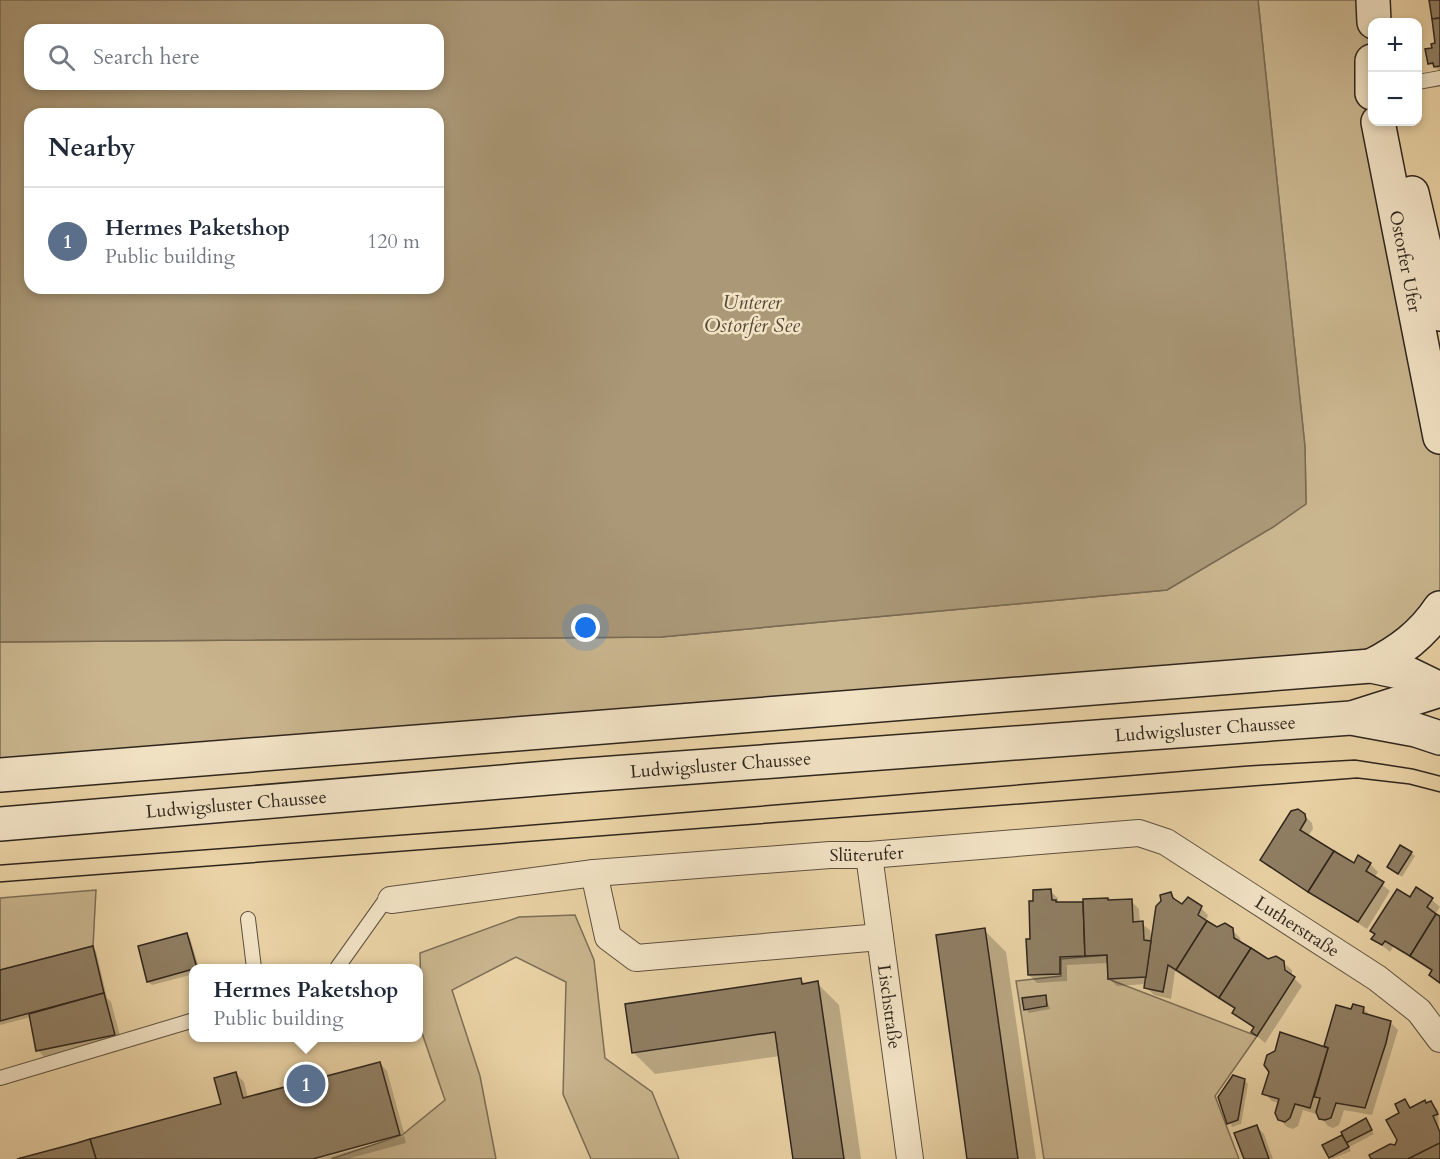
<!DOCTYPE html>
<meta charset="utf-8">
<style>
:root{--surface:#fff;--page:#f2f2f3;--text:#1f2937;--muted:#747a83;--line:#e0e1e3;--accent:#111827}
body{margin:0;font-family:Cardo,serif;background:var(--page);color:var(--text)}
.controls{position:absolute;right:18px;top:18px;display:grid;overflow:hidden;border-radius:12px;box-shadow:0 3px 9px #0003}
.controls button{width:54px;height:54px;display:grid;place-items:center;padding:0;border:0;border-bottom:2px solid var(--line);background:var(--surface);color:var(--text);font:30px sans-serif}
.you{position:absolute;left:586px;top:628px;width:21px;height:21px;margin:-15px;border:4px solid #fff;border-radius:50%;background:#1a73e8;box-shadow:0 0 0 9px #1a73e833}
.badge{display:grid;place-items:center;width:39px;height:39px;border-radius:50%;background:var(--accent);color:#fff;font-size:20px;font-weight:700}
.pin{position:absolute;translate:-50% -50%;border:3px solid #fff;box-shadow:0 2px 6px #0006}
.popup{position:absolute;left:189px;top:964px;width:234px;height:78px;box-sizing:border-box;display:grid;place-content:center;border-radius:12px;background:var(--surface);filter:drop-shadow(0 2px 4px #0005);font-size:20px;white-space:nowrap;color:var(--muted)}
.popup b{font-size:22px;color:var(--text)}
.popup::after{content:'';position:absolute;left:50%;top:100%;margin-left:-12px;border:12px solid transparent;border-top-color:var(--surface)}
.list{margin:0;padding:0;list-style:none}
h2{display:flex;justify-content:space-between;align-items:center;height:78px;margin:0;padding:0 24px;font-size:26px}
h2 small{font-size:20px;font-weight:400;color:var(--muted)}
.list li{display:grid;grid-template-columns:39px 1fr auto;gap:18px;align-items:center;box-sizing:border-box;height:108px;padding:0 24px;border-top:2px solid var(--line)}
.list b{display:block;font-size:22px;white-space:nowrap}
.list p{margin:0;font-size:20px;white-space:nowrap;color:var(--muted)}
.list em{font-size:20px;font-style:normal;color:var(--muted)}
.icon{flex:none;width:33px;height:33px;fill:none;stroke:currentColor;stroke-width:2;stroke-linecap:round;stroke-linejoin:round}
.map{position:relative;flex:none;width:1440px;height:1159px;overflow:hidden}
.search{position:absolute;background:var(--surface);box-shadow:0 3px 9px #0003;left:24px;top:24px;width:420px;height:66px;display:flex;align-items:center;gap:15px;box-sizing:border-box;padding:0 21px;border-radius:18px;color:var(--muted);font-size:22px}
.panel{position:absolute;background:var(--surface);box-shadow:0 3px 9px #0003;left:24px;top:108px;width:420px;height:186px;border-radius:18px}
.map>svg:first-child{display:block}
.green{fill:#c9b58e;stroke:#7c6e56;stroke-width:1.5}
.water{fill:#aa9877;stroke:#796a53;stroke-width:1.5;fill-rule:evenodd}
.shadow{fill:#0003}
.building{fill:#907f64;stroke:#2f261d;stroke-width:1.5}
.lines{fill:none;stroke-linecap:round;stroke-linejoin:round}
.lane-casing{stroke:#5e513f;stroke-width:16}
.street-casing{stroke:#5e513f;stroke-width:28}
.secondary-casing{stroke:#2f261d;stroke-width:36}
.lane{stroke:#f1e2c4;stroke-width:14}
.street{stroke:#f1e2c4;stroke-width:26}
.secondary{stroke:#f1e2c4;stroke-width:33}
.tram{stroke:#2f261d;stroke-width:1.5}
.labels{text-anchor:middle;dominant-baseline:central;stroke-width:5;stroke-linejoin:round;paint-order:stroke}
.street-label{font-size:18px;fill:#2f261d;stroke:#f1e2c4}
.water-label{font-size:20px;font-style:italic;fill:#544838;stroke:#f1e2c4}
</style>
<div class="map">
<svg width="1440" height="1159" viewBox="0 0 1440 1159">
<rect width="100%" height="100%" fill="#e9d2a5"/>
<filter id="stains"><feTurbulence type="fractalNoise" baseFrequency=".00333" numOctaves="4"/><feColorMatrix values="0 0 0 0 .2 0 0 0 0 .09 0 0 0 0 .02 0 0 0 .5 -.17"/></filter>
<radialGradient id="worn" r=".72"><stop offset=".6" stop-color="#630" stop-opacity="0"/><stop offset="1" stop-color="#630" stop-opacity=".3"/></radialGradient>
<!-- green -->
<g class="green">
<polygon points="1258,0 1373,0 1372,61 1440,437 1440,598 1371,666 0,775 0,642 661,637 1167,590 1273,527 1306,503 1305,447"/>
<polygon points="96,890 93,946 0,970 0,898"/>
<polygon points="575,915 594,960 605,1058 652,1092 679,1159 591,1159 563,1094 566,982 516,957 452,990 480,1076 496,1159 331,1159 402,1135 445,1100 422,1033 420,953 519,917"/>
<polygon points="1107,955 1108,979 1257,1036 1215,1096 1239,1159 1044,1159 1016,981 1061,976 1061,959"/>
</g>
<!-- water -->
<path class="water" d="M0,0H1258L1305,447L1306,504L1273,527L1167,590L661,637L0,642ZM30,30H438V84H30ZM30,114H438V288H30Z"/>
<!-- shadow -->
<g class="shadow">
<polygon points="1430,0 1440,0 1440,71 1429,63 1437,45"/>
<polygon points="1304,815 1312,823 1313,829 1308,836 1354,865 1359,857 1370,864 1378,872 1374,878 1390,891 1367,929 1270,867 1262,859"/>
<polygon points="1411,853 1415,856 1402,877 1389,867"/>
<polygon points="1050,891 1058,898 1058,904 1131,901 1139,909 1140,923 1150,930 1152,941 1171,894 1179,904 1201,908 1208,915 1206,921 1217,928 1232,930 1240,938 1241,944 1267,961 1283,963 1287,977 1286,965 1292,970 1292,976 1302,986 1265,1043 1252,1032 1254,1029 1234,1013 1236,1010 1175,971 1171,999 1154,995 1146,987 1146,984 1117,986 1109,978 1108,963 1067,965 1067,981 1037,983 1029,975 1035,902"/>
<polygon points="1411,899 1432,900 1440,907 1435,914 1440,918 1440,984 1431,975 1433,972 1393,947 1390,952 1373,938 1376,935 1372,931"/>
<polygon points="984,930 1006,952 1036,1159 969,1159"/>
<polygon points="187,934 190,938 199,968 194,968 194,974 152,985 148,982 140,947"/>
<polygon points="92,947 96,951 107,998 111,1002 122,1043 45,1058 38,1050 31,1017 0,1025 0,972"/>
<polygon points="801,980 806,985 817,983 839,1005 861,1159 794,1159 780,1056 655,1074 633,1052"/>
<polygon points="1045,996 1050,1009 1029,1013 1026,1009"/>
<polygon points="1337,1007 1352,1011 1363,1008 1372,1017 1390,1022 1398,1030 1372,1115 1344,1110 1339,1125 1333,1128 1328,1126 1319,1115 1303,1110 1298,1126 1293,1129 1287,1127 1279,1119 1279,1103 1272,1101 1264,1093 1325,1048"/>
<polygon points="380,1063 387,1071 404,1133 307,1159 23,1159 223,1105 236,1074 244,1082 248,1098"/>
<polygon points="1244,1080 1248,1084 1241,1124 1232,1127 1220,1097"/>
<polygon points="1404,1101 1412,1108 1431,1103 1438,1110 1440,1159 1372,1159 1396,1147"/>
<polygon points="1366,1120 1374,1134 1349,1147 1351,1151 1332,1159 1324,1146"/>
<polygon points="1256,1126 1264,1134 1273,1159 1246,1159"/>
<polygon points="404,1136 406,1143 347,1159 318,1159"/>
</g>
<!-- building -->
<g class="building">
<polygon points="1429,0 1440,0 1440,18 1432,19"/>
<polygon points="1440,18 1440,66 1434,67 1433,63 1428,64 1425,49 1432,48 1431,44 1435,43 1432,19"/>
<polygon points="1298,809 1305,814 1306,820 1300,830 1334,851 1308,892 1260,860 1291,811"/>
<polygon points="1400,845 1412,852 1398,874 1387,867"/>
<polygon points="1334,851 1354,863 1358,855 1371,863 1366,871 1384,882 1358,922 1308,892"/>
<polygon points="1416,887 1433,898 1427,907 1436,914 1410,956 1385,941 1382,945 1371,939 1375,934 1370,931 1397,889 1410,897"/>
<polygon points="1051,889 1052,900 1056,900 1056,902 1083,902 1085,956 1060,957 1060,974 1028,975 1026,939 1030,939 1029,901 1033,901 1033,890"/>
<polygon points="1171,892 1173,898 1182,904 1188,897 1202,906 1198,915 1207,921 1176,970 1168,965 1163,992 1144,988 1156,906 1161,901 1160,895"/>
<polygon points="1108,898 1108,900 1132,899 1133,922 1143,921 1144,940 1151,941 1146,977 1108,979 1107,955 1085,956 1083,899"/>
<polygon points="1436,914 1440,916 1440,983 1429,975 1432,970 1410,956"/>
<polygon points="1207,921 1217,927 1225,923 1233,928 1234,938 1251,948 1219,998 1176,970"/>
<polygon points="985,928 1018,1159 967,1159 936,935"/>
<polygon points="187,933 197,968 147,982 138,946"/>
<polygon points="93,946 104,993 0,1021 0,970"/>
<polygon points="1251,948 1268,959 1276,956 1284,961 1285,970 1295,977 1257,1036 1251,1032 1254,1027 1232,1013 1235,1008 1219,998"/>
<polygon points="801,978 802,984 818,981 844,1159 793,1159 775,1032 632,1053 625,1004"/>
<polygon points="104,993 115,1035 36,1051 29,1014"/>
<polygon points="1046,995 1047,1006 1024,1010 1022,998"/>
<polygon points="1353,1004 1364,1007 1363,1013 1391,1021 1386,1043 1365,1108 1336,1103 1331,1118 1325,1120 1319,1119 1316,1112 1320,1098 1314,1097 1328,1048 1324,1046 1336,1005 1351,1009"/>
<polygon points="1280,1032 1328,1048 1310,1108 1295,1104 1290,1118 1285,1122 1278,1120 1275,1113 1279,1099 1262,1094 1269,1072 1264,1065 1267,1055 1275,1051"/>
<polygon points="380,1062 400,1135 313,1159 96,1159 90,1139 221,1104 214,1078 236,1072 243,1098"/>
<polygon points="1233,1075 1245,1079 1238,1120 1227,1124 1218,1097"/>
<polygon points="1405,1099 1410,1108 1425,1100 1426,1103 1431,1101 1438,1114 1433,1116 1440,1132 1440,1143 1408,1159 1371,1159 1369,1155 1390,1144 1395,1145 1397,1140 1386,1120 1399,1113 1395,1104"/>
<polygon points="1366,1118 1372,1130 1346,1143 1341,1132"/>
<polygon points="1257,1125 1269,1159 1244,1159 1234,1133"/>
<polygon points="1342,1135 1349,1147 1329,1158 1322,1145"/>
<polygon points="90,1139 96,1159 17,1159 77,1143"/>
<polygon points="1440,1143 1440,1159 1408,1159"/>
</g>
<g class="lines">
<!-- lane casing -->
<g class="lane-casing">
<g id="lane">
<polyline points="1418,82 1440,78"/>
<polyline points="248,919 254,968"/>
<polyline points="337,968 384,902 391,900"/>
<polyline points="0,1078 194,1020"/>
</g>
</g>
<!-- street casing -->
<g class="street-casing">
<g id="street">
<path id="s1" d="M869,855L910,1159"/>
<polyline points="594,873 608,937 636,958 880,937"/>
<path id="s2" d="M391,900L594,873L830,855H869L1139,833L1166,842L1377,978L1419,1011L1440,1039"/>
</g>
</g>
<!-- secondary casing -->
<g class="secondary-casing">
<g id="secondary">
<polyline points="1373,0 1374,22"/>
<polyline points="1372,61 1372,93"/>
<path id="s3" d="M1378,122L1440,437"/>
<polyline points="1412,193 1440,314"/>
<path d="M1371,666C1400,651 1422,635 1440,608"/>
<polyline points="1355,717 1440,690"/>
<polyline points="0,775 1371,666 1409,674 1440,689"/>
<path id="s4" d="M0,824L572,776L1351,718L1416,730L1440,738"/>
</g>
</g>
<!-- lane -->
<use href="#lane" class="lane"/>
<!-- street -->
<use href="#street" class="street"/>
<!-- secondary -->
<use href="#secondary" class="secondary"/>
<!-- tram -->
<g class="tram">
<polyline points="0,865 484,829 1247,766 1355,760 1413,769 1440,776"/>
<polyline points="0,882 1357,778 1409,784 1440,792"/>
</g>
</g>
<g class="labels">
<!-- street labels -->
<g class="street-label">
<text stroke="none"><textPath href="#s3" startOffset="142">Ostorfer Ufer</textPath></text>
<text stroke="none"><textPath href="#s4" startOffset="1209">Ludwigsluster Chaussee</textPath></text>
<text stroke="none"><textPath href="#s4" startOffset="723">Ludwigsluster Chaussee</textPath></text>
<text stroke="none"><textPath href="#s4" startOffset="237">Ludwigsluster Chaussee</textPath></text>
<text stroke="none"><textPath href="#s2" startOffset="478">Slüterufer</textPath></text>
<text stroke="none"><textPath href="#s2" startOffset="936">Lutherstraße</textPath></text>
<text stroke="none"><textPath href="#s1" startOffset="153">Lischstraße</textPath></text>
</g>
<!-- water labels -->
<g class="water-label">
<text x="752" y="302">Unterer<tspan x="752" dy="23">Ostorfer See</tspan></text>
</g>
</g>
<rect width="100%" height="100%" filter="url(#stains)"/>
<rect width="100%" height="100%" fill="url(#worn)"/>
</svg>
<div class="controls">
<button>+</button>
<button>−</button>
</div>
<div class="you"></div>
<div class="pin badge" style="left:306px;top:1084px;background:#5c6f8a">1</div>
<div class="popup"><b>Hermes Paketshop</b>Public building</div>
<div class="search"><svg class="icon" aria-label="search" viewBox="0 0 24 24"><circle cx="10" cy="10" r="6"/><path d="M15 15l6 6"/></svg>Search here</div>
<section class="panel">
<h2>Nearby<small></small></h2>
<ul class="list">
<li><span class="badge" style="background:#5c6f8a">1</span><div><b>Hermes Paketshop</b><p>Public building</p></div><em>120 m</em></li>
</ul>
</section>
</div>
